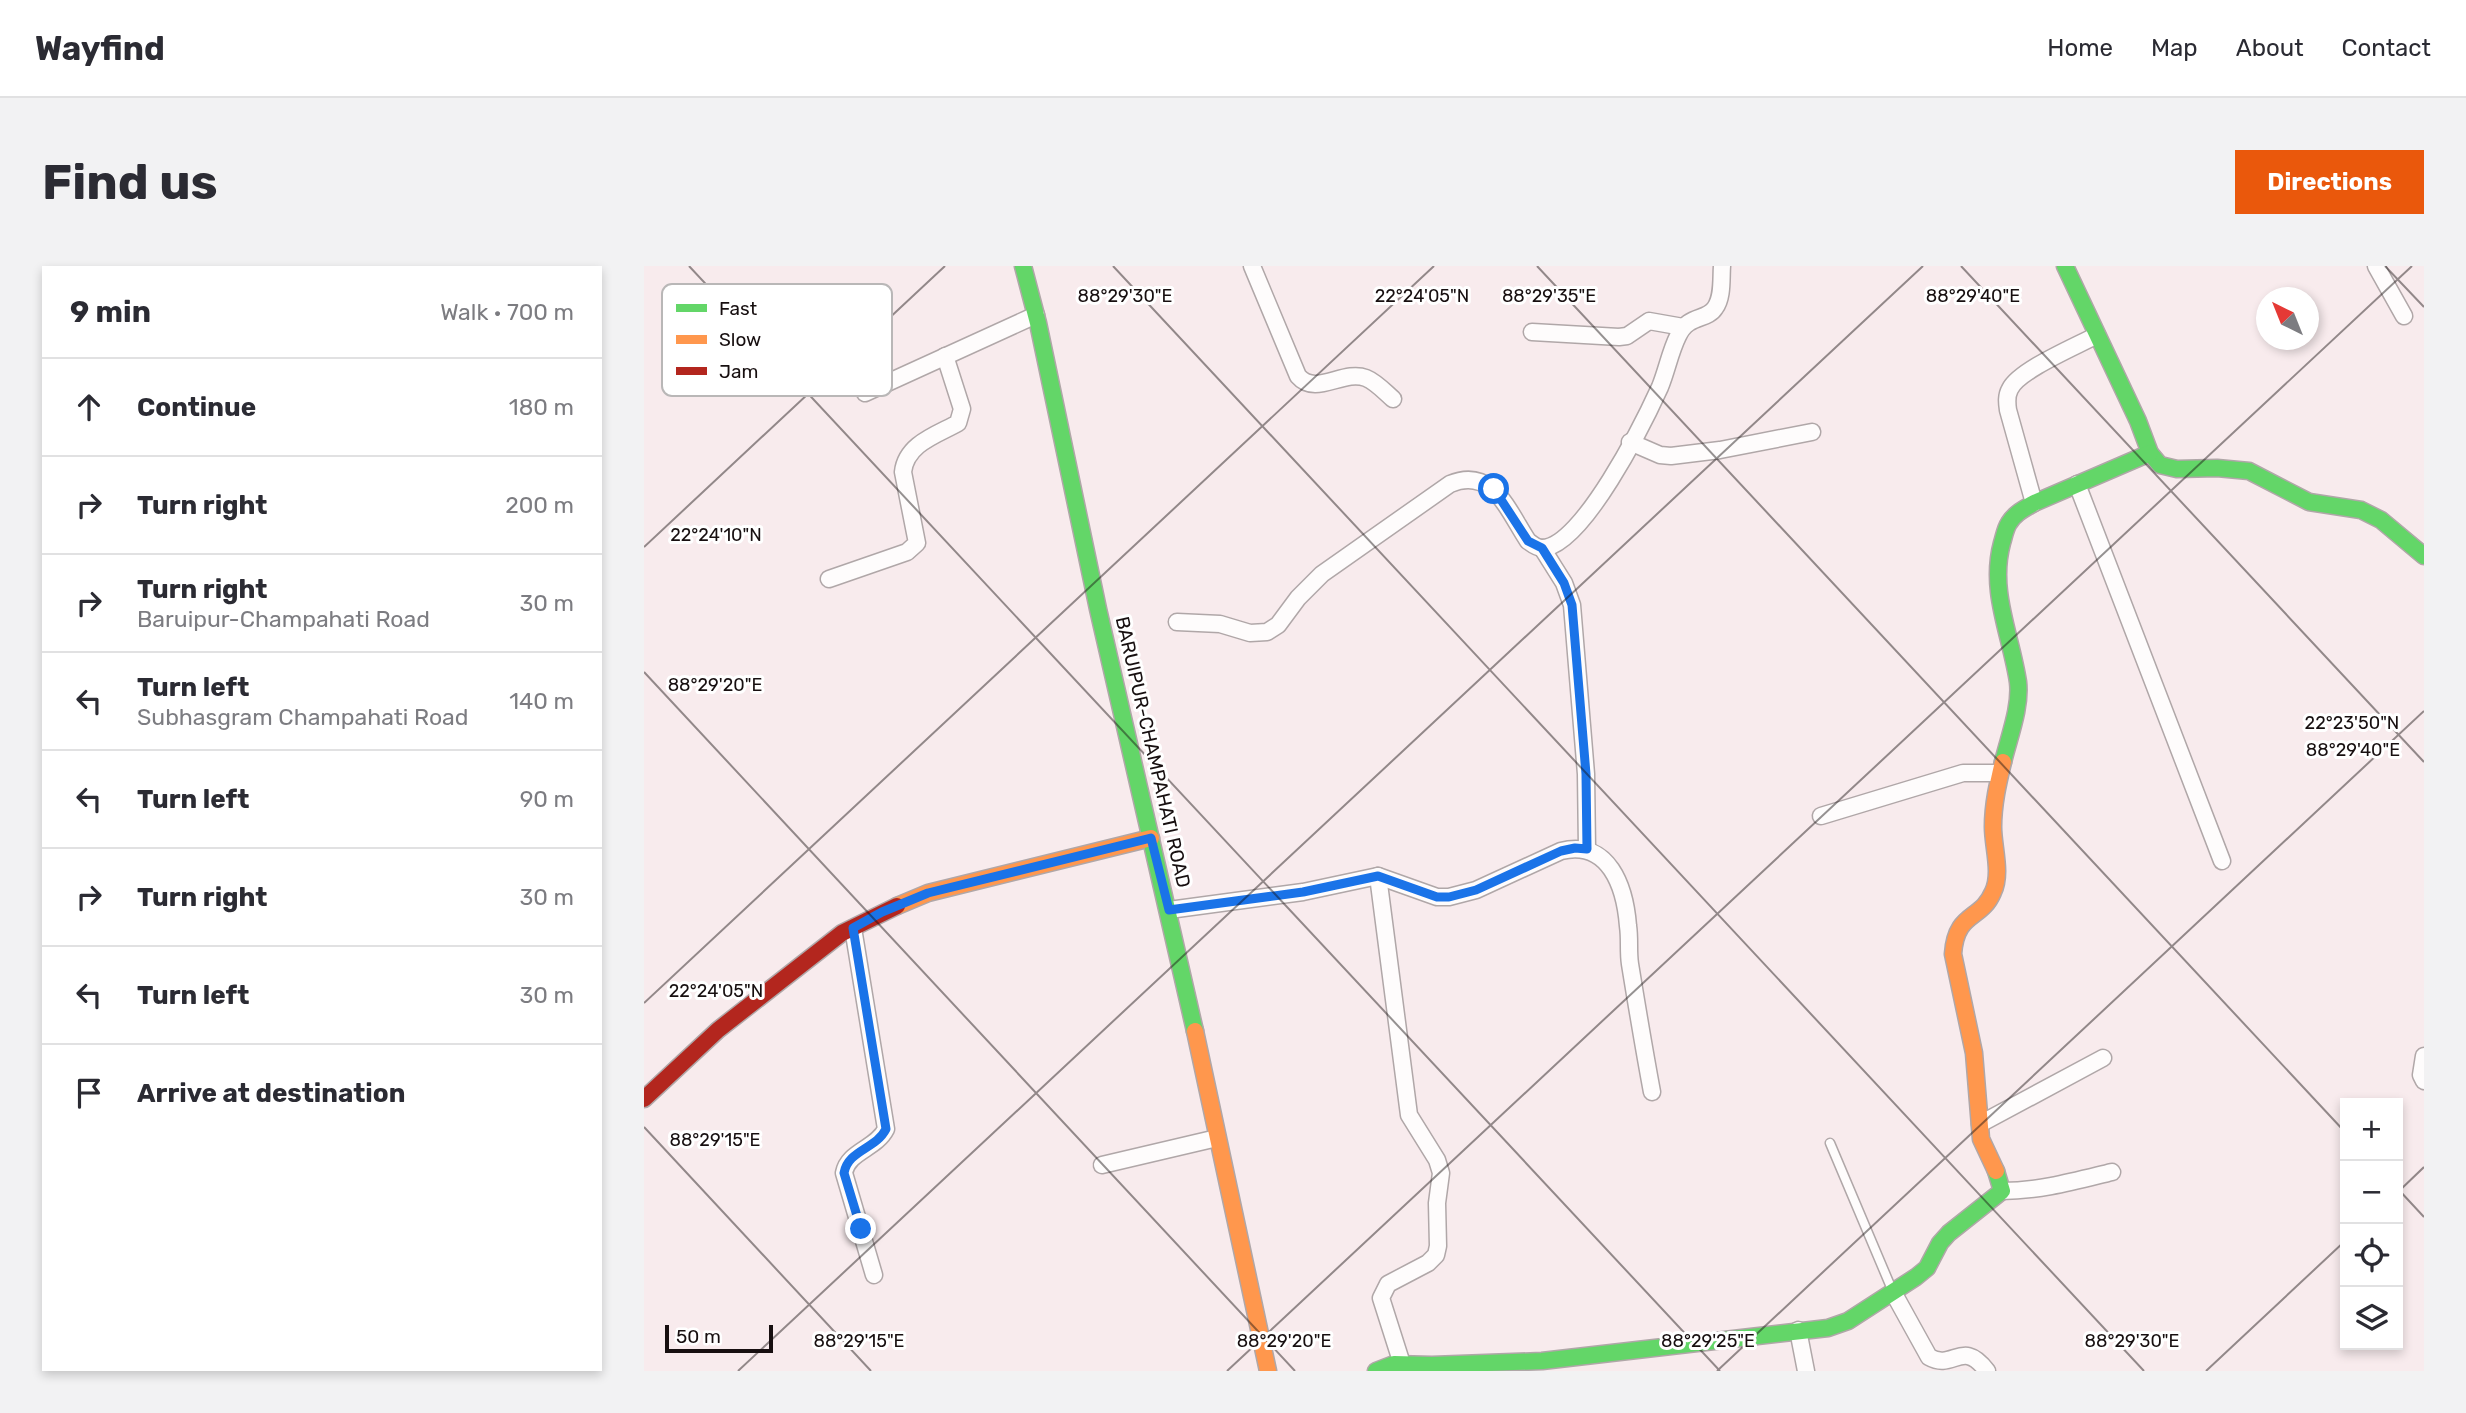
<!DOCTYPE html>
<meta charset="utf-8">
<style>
:root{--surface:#fff;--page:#f2f2f3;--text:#2b2b33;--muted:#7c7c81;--line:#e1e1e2;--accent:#ea580c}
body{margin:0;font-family:Rubik,sans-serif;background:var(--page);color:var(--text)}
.controls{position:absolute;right:21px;bottom:21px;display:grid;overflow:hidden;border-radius:0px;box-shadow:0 4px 10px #0003}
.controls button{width:63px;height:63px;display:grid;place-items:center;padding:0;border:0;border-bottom:2px solid var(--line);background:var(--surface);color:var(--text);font:35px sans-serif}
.compass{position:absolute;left:1612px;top:21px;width:63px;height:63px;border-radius:50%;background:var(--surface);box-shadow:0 4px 10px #0003;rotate:317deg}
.scale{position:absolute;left:21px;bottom:18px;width:108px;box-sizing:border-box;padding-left:7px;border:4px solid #170f10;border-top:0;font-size:19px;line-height:24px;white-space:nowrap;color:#170f10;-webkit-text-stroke:5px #fff;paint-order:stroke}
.stop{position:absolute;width:21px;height:21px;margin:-16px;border:5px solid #1a73e8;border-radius:50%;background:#fff}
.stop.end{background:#1a73e8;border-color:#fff;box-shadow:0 2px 7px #0008}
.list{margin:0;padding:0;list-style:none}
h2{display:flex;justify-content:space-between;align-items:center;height:91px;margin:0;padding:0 28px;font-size:30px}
h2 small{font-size:23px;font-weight:400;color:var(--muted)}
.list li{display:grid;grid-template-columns:46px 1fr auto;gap:21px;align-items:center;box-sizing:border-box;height:98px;padding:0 28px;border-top:2px solid var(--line)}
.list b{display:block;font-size:26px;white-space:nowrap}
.list p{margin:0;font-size:23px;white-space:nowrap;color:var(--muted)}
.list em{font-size:23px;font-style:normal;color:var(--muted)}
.icon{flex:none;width:38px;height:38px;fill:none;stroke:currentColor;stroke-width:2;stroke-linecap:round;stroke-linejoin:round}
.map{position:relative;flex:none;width:1780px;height:1105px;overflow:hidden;border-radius:0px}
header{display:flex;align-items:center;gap:42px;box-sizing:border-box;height:98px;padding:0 35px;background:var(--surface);border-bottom:2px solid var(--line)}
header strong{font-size:33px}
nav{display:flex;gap:38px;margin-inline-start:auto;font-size:24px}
.intro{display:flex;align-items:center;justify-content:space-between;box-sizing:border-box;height:168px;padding:0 42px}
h1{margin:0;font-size:49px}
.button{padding:18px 32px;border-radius:0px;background:var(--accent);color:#fff;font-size:24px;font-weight:700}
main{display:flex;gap:42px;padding:0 42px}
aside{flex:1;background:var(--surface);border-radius:0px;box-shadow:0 4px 10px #0003}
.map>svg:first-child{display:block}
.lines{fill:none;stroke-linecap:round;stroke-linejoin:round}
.lane-casing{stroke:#b0a7a8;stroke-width:11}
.street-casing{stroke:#b0a7a8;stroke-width:19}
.fast-casing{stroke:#b0a7a8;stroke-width:19}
.slow-casing{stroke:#b0a7a8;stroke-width:19}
.jam-casing{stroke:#b0a7a8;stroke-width:19}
.lane{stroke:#fefcfc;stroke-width:8}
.street{stroke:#fefcfc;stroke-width:16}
.fast{stroke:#63d668;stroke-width:16}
.slow{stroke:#ff974d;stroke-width:16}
.jam{stroke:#b3261e;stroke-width:16}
.route{stroke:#1a73e8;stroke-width:9}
.ticks{fill:none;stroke:#170f10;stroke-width:2;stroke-opacity:0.45}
.labels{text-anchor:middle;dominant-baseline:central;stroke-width:6;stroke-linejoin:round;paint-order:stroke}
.street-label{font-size:19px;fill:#170f10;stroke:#fff}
.key{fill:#fff;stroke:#b9b7b7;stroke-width:2}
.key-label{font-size:19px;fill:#170f10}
.ticks-label{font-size:18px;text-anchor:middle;fill:#170f10;stroke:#fff;stroke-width:6;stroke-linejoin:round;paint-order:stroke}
</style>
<header>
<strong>Wayfind</strong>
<nav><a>Home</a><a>Map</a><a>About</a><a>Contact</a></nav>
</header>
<div class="intro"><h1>Find us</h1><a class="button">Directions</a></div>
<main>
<aside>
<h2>9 min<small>Walk · 700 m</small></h2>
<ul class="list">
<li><svg class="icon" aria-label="ahead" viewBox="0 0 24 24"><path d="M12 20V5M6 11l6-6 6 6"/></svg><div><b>Continue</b></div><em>180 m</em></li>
<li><svg class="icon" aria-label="right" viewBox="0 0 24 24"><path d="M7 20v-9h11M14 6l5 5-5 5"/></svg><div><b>Turn right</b></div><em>200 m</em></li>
<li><svg class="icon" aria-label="right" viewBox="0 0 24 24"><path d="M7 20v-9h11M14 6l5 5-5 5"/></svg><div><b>Turn right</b><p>Baruipur-Champahati Road</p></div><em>30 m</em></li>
<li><svg class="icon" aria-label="left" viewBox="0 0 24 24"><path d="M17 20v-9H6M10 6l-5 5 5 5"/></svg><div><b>Turn left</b><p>Subhasgram Champahati Road</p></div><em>140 m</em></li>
<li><svg class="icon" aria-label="left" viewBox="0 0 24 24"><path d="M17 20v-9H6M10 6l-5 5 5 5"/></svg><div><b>Turn left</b></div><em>90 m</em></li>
<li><svg class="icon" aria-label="right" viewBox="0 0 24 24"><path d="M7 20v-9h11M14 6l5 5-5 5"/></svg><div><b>Turn right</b></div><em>30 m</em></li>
<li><svg class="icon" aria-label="left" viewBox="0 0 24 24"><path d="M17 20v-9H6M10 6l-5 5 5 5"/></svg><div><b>Turn left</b></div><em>30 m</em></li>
<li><svg class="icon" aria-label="arrive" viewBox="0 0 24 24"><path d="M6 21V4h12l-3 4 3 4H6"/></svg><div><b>Arrive at destination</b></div></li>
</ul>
</aside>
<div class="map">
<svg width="1780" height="1105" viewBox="0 0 1780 1105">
<rect width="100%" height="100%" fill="#f8ebed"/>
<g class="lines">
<!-- lane casing -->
<g class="lane-casing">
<polyline id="lane" points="1186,877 1249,1026"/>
</g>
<!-- street casing -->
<g class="street-casing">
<g id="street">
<path d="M608,0L654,110C672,131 699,103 722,112C732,116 741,126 749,133"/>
<polyline points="1732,0 1760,50"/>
<polyline points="888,66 975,71 983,70 1005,55 1039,61"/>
<polyline points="221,127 392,49"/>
<polyline points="986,176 1016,189 1027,190 1076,184 1168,166"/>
<polyline points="1433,218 1578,595"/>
<path d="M1390,237L1364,144C1363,137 1362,130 1366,123C1375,104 1433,80 1453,69"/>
<polyline points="898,282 920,317 928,339 942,508 943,583"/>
<path d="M185,313L263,286L273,277L259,206C262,178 292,169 314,157L318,143L301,90"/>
<path d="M533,356L576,358L606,367L623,366L634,359L654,332L678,308L806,218C849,200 864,245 884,275C888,278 893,282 898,282C938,282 1001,154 1016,121C1023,104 1026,86 1034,70C1044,48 1063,55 1071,42C1079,31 1077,13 1078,0"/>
<polyline points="1177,550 1319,507 1356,507"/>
<polyline points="734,610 765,849 793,894 797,907 793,937 794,980 792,989 784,997 744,1018 737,1032 758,1098"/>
<path d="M525,644L659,626L734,610L793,631H805L832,624L917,585C965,573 981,621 984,660C986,673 984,685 986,698C993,741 1000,783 1008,826"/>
<path d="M209,662L242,863C232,883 204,885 200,907L230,1009"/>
<polyline points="1780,790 1777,809 1780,815"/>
<polyline points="1336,858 1459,792"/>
<polyline points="458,899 573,872"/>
<path d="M1358,925C1396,925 1431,915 1468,906"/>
<path d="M1249,1026L1285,1091C1310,1105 1318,1072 1343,1105"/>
<polyline points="1154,1064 1162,1105"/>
</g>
</g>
<!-- fast casing -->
<g class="fast-casing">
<g id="fast">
<polyline points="379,0 394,57 454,343 551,765"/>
<polyline points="1421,0 1494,155 1506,187 1516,199 1533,203 1573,202 1605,205 1665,236 1717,244 1737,254 1780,290"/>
<path d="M1359,496C1365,471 1377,441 1374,416C1367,369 1345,325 1358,277C1360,271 1361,263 1365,257C1371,247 1380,243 1390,237L1506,187"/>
<polyline points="732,1105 750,1098 788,1099 898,1095 1184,1062 1204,1055 1272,1011 1283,1002 1296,977 1305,967 1358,925 1352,905"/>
</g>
</g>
<!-- slow casing -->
<g class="slow-casing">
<g id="slow">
<polyline points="253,640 284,627 507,572"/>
<polyline points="551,765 624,1105"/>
<path d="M1352,905L1337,873L1330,787L1309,688C1312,645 1337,655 1349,626C1358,607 1349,581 1349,561C1349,538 1354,517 1359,496"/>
</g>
</g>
<!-- jam casing -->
<g class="jam-casing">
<polyline id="jam" points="0,833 74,764 198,667 253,640"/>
</g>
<!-- lane -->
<use href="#lane" class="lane"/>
<!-- street -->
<use href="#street" class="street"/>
<!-- fast -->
<use href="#fast" class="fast"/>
<!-- slow -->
<use href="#slow" class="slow"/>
<!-- jam -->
<use href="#jam" class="jam"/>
</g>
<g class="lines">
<!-- route -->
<path class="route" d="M217,963L200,907C204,884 232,883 242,863L209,662L238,646L284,627L507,572L525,644L659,626L734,610L793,631H805L832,624L917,585L931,582L943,583L942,508L928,339L920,317L898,282L884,275L850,223"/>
</g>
<!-- ticks -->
<path class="ticks" d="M45,0L1076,1105M469,0L1500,1105M893,0L1701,866M1317,0L1780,496M1741,0L1780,41M0,281L301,0M0,406L651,1105M0,737L790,0M0,861L227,1105M1754,923L1780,951M1754,926L1780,901M94,1105L1279,0M583,1105L1768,0M1073,1105L1780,445M1562,1105L1701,975"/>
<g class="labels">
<!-- street labels -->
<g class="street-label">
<text transform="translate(509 486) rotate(77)">BARUIPUR-CHAMPAHATI ROAD</text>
</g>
</g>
<!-- legend -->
<rect x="18" y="18" width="230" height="112" rx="10" class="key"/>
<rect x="32" y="38" width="31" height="8" fill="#63d668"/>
<rect x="32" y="69" width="31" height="9" fill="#ff974d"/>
<rect x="32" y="101" width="31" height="8" fill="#b3261e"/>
<g class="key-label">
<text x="75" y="49">Fast</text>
<text x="75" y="80">Slow</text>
<text x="75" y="112">Jam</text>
</g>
<g class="ticks-label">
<text x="778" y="36">22°24'05"N</text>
<text x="481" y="36">88°29'30"E</text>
<text x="1329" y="36">88°29'40"E</text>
<text x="905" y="36">88°29'35"E</text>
<text x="72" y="275">22°24'10"N</text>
<text x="71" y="425">88°29'20"E</text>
<text x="1708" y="463">22°23'50"N</text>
<text x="1709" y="490">88°29'40"E</text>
<text x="72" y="731">22°24'05"N</text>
<text x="71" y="880">88°29'15"E</text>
<text x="215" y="1081">88°29'15"E</text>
<text x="640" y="1081">88°29'20"E</text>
<text x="1064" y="1081">88°29'25"E</text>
<text x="1488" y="1081">88°29'30"E</text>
</g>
</svg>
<div class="controls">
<button>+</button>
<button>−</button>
<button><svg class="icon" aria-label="locate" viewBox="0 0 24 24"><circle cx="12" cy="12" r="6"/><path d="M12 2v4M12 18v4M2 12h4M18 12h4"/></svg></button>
<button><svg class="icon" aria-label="layers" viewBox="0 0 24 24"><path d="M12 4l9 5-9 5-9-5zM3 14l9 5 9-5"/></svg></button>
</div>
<svg class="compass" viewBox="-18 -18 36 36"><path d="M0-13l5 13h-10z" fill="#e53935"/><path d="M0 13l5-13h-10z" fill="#7c7c81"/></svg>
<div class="scale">50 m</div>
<div class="stop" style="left:850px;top:223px"></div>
<div class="stop end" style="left:217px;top:963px"></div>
</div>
</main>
